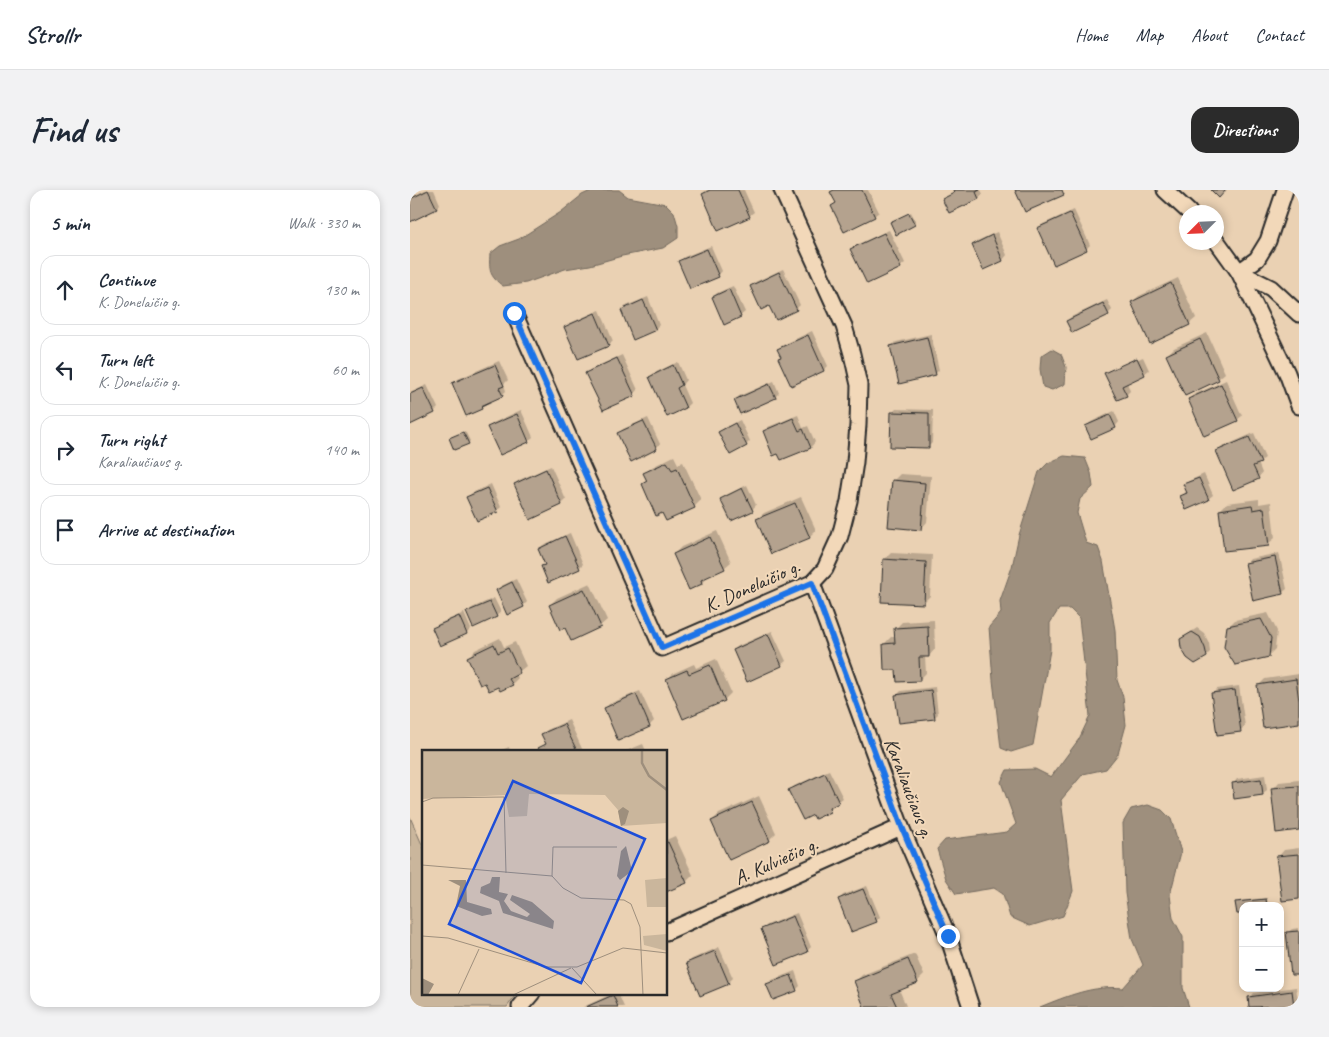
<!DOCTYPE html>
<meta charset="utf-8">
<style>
:root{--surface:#fff;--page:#f2f2f3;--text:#1f2937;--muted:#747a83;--line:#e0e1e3;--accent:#2b2b2b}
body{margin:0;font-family:Caveat,sans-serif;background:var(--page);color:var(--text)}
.controls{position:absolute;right:15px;bottom:15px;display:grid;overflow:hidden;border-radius:10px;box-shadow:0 2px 8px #0003}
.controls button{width:45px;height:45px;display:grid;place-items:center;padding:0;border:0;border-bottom:1px solid var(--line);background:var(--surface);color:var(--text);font:25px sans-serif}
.compass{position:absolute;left:769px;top:15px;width:45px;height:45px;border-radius:50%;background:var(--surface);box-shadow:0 2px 8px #0003;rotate:246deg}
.stop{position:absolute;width:15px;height:15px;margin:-11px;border:4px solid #1a73e8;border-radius:50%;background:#fff}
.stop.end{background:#1a73e8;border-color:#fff;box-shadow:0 1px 5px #0008}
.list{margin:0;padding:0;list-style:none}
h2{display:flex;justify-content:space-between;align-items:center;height:65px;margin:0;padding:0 20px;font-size:21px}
h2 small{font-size:16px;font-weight:400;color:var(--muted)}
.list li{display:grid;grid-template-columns:32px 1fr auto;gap:15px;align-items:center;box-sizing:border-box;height:70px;margin:0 10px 10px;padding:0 10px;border:1px solid var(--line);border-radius:15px}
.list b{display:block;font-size:19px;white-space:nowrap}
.list p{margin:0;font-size:16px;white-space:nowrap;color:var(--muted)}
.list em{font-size:16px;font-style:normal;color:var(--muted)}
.icon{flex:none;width:28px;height:28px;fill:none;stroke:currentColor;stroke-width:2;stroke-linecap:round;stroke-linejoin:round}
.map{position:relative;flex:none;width:889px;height:817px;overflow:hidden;border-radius:15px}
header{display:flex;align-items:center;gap:30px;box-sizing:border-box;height:70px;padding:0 25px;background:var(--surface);border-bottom:1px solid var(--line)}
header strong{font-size:24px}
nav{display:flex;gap:28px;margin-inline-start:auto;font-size:18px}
.intro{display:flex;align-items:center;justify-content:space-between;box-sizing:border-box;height:120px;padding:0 30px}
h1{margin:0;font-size:35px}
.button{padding:12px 22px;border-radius:15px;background:var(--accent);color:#fff;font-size:18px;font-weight:700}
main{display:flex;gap:30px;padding:0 30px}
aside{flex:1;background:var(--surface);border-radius:15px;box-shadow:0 2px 8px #0003}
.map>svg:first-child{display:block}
.green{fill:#cab69c;stroke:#7a7064}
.water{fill:#9e8f7d;stroke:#70675c}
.shadow{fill:#0003}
.building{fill:#b4a28e;stroke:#2b2b2b}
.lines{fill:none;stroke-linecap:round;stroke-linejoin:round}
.street-casing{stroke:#2b2b2b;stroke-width:19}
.street{stroke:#f2d8b9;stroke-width:15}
.route{stroke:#1a73e8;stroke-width:6}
.labels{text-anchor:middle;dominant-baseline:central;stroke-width:4;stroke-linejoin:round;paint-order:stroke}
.street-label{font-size:20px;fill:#2b2b2b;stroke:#f2d8b9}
.inset-river{fill:none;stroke:#9e8f7d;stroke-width:2.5}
.inset-road{fill:none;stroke:#9e8f7d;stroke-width:1}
.view{fill:#1d4ed8;fill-opacity:0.15;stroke:#1d4ed8;stroke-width:2.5}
.inset-edge{fill:none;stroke:#2b2b2b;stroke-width:2.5}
</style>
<header>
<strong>Strollr</strong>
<nav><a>Home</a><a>Map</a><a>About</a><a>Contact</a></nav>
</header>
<div class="intro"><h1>Find us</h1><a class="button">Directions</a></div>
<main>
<aside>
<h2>5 min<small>Walk · 330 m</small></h2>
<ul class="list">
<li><svg class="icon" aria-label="ahead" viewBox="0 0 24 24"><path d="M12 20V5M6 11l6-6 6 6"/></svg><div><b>Continue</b><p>K. Donelaičio g.</p></div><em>130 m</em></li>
<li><svg class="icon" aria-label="left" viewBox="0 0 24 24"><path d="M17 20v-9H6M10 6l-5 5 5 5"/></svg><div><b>Turn left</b><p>K. Donelaičio g.</p></div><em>60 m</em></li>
<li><svg class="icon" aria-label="right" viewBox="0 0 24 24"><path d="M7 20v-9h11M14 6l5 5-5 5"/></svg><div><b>Turn right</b><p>Karaliaučiaus g.</p></div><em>140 m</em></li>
<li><svg class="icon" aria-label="arrive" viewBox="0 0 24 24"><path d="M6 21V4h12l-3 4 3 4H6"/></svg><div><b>Arrive at destination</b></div></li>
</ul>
</aside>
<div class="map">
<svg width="889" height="817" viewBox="0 0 889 817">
<rect width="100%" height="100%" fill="#ead1b3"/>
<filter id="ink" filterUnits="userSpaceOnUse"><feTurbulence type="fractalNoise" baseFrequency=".02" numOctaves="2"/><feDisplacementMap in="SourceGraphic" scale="10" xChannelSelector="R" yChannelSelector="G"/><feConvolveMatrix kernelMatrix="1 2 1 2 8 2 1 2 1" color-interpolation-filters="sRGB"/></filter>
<g filter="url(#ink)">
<!-- green -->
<polygon class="green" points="0,627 14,659 14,803 107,803 97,817 0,817"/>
<!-- water -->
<g class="water">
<path d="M183,0H209L218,7L256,14L264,22L268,36V48L253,58L212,66L180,75L155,79L116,93L93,96C79,86 79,80 80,64L90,56L109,49L151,22L172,5Z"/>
<polygon points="642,159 651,164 656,177 655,194 642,200 633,197 630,179 631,166"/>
<polygon points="654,266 675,268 681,283 683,297 670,309 667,323 676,353 688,357 693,371 705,440 707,490 713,507 716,535 708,564 696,579 673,584 651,610 663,701 653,726 620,736 600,727 593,704 584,698 546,704 536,689 527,659 535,650 597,642 606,634 591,592 597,580 625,579 641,587 669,549 680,526 669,428 660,419 649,419 640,433 640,460 623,555 601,562 591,558 583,490 579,437 591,423 590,411 602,377 609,345 629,282 638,273"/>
<path d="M738,615L752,620L761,629L771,662L760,705L763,728L773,747V798L779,817H630C657,806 684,795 713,798L733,775L722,749L715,703L713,633L721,619Z"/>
</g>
<!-- shadow -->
<g class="shadow">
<polygon points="15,0 24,0 30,14 26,18 0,31 0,7"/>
<polygon points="297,0 334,0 344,22 339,26 293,4"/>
<polygon points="424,0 458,0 469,22 464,26 423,16 427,12 422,2"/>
<polygon points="544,0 571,0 573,4 569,8 539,21 534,9 545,2"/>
<polygon points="664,20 680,55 676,59 629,38 633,34"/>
<polygon points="501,22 506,32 504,34 481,32"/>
<polygon points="479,40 495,73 490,77 442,59 446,55"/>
<polygon points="587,42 597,65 593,70 574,78 563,55 567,51"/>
<polygon points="301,56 312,81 308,86 270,72 274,67"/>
<polygon points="373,79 390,115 386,119 341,96 345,92"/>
<polygon points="768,88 786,128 779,134 722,112 729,106"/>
<polygon points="323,96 335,122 330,126 303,107 307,103"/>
<polygon points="238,107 249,135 245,139 212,120 216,116"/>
<polygon points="697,110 702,120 698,124 657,131 661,127"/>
<polygon points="190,120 203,151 199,155 155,137 160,133"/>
<polygon points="402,141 418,176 414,180 381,195 369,168 372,166 368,159 373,155"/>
<polygon points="797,143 815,183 808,189 757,165 764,158"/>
<polygon points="521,144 529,180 525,184 481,156 486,152"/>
<polygon points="212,165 228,200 224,205 177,183 181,179"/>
<polygon points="733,167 739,180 734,184 717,192 720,201 716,205 696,183 699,180 699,182"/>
<polygon points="89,171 98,190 94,194 96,201 92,205 75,212 76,214 71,218 44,193 48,189"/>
<polygon points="268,172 276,190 272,195 280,213 276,217 258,226 240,187 244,183"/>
<polygon points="816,190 832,226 827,230 779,209 783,205"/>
<polygon points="364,191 369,203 365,207 325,211 329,206"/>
<polygon points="17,195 28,218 24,222 0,233 0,203"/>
<polygon points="486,219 523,220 522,253 518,257 482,223"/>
<polygon points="111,220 123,247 118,251 79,237 83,233"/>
<polygon points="704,221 709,232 705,237 676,236 681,232"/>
<polygon points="388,225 393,238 398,236 405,252 401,257 372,269 354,241 358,237"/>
<polygon points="238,228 250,254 246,258 209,243 213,239"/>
<polygon points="330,230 340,251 336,255 310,242 314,238"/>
<polygon points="55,241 60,251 58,253 42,247"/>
<polygon points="844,243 855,268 848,273 852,283 848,288 808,262 812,257"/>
<polygon points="264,266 268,274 273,272 291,310 285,316 256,330 253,322 233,294 238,290 235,283 242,277"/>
<polygon points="141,276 156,310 152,314 105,294 109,290"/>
<polygon points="490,284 521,286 517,332 511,339 483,291"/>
<polygon points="794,284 803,305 798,309 771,306 777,301 775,295 779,291"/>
<polygon points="81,294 91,317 87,321 58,307 62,303"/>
<polygon points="337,295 346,315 342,320 312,309 316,305"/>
<polygon points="391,307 406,340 399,347 347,329 354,323"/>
<polygon points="849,309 849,314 861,312 865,348 858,354 810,320 817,313"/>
<polygon points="307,341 321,372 314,378 298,386 292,393 264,364 271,357"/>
<polygon points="160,343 173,374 169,378 132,377 136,373 129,359 133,355"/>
<polygon points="481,363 522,365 520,406 513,413 474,370"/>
<polygon points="869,363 877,399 872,403 836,374 840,369"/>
<polygon points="106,389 117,412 113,416 87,400 91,396"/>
<polygon points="180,393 197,430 190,436 156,436 140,415 147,408"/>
<polygon points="84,408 91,422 86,426 58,422 62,418"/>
<polygon points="54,423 61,439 57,443 31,454 24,438 28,434"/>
<polygon points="858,423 867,441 865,459 858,466 818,437 825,430"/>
<polygon points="524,430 525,459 519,466 515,466 516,483 509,490 488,479 474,454 481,447 486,447 486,438 492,432"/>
<polygon points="787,438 794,443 799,453 800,462 796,466 771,449"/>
<polygon points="362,441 376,471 371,475 324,460 328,456"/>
<polygon points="90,448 94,457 105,452 116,476 106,484 108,488 102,494 88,495 59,467 65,460"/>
<polygon points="306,469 321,503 314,510 257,489 264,483 284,474 286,478"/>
<polygon points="889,484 889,531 848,496 855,489"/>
<polygon points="829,496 835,536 831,540 802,504 807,499"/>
<polygon points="525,497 528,524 524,528 487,505 491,501"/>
<polygon points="230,501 244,531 239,536 195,519 199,514"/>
<polygon points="159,530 173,561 131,561 130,558 136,553 133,544 137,540"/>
<polygon points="233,554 236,561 216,561"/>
<polygon points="99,557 100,561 89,561"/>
<polygon points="419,580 433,608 423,615 424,616 419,621 380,601 384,596"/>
<polygon points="855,585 857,600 852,604 823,594 827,589"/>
<polygon points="889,590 889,639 863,599 869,592"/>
<polygon points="349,606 366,643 359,650 302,631 309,624"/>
<polygon points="265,646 283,685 276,692 256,701 256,650"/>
<polygon points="889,658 889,708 868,667 874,660"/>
<polygon points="457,696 470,727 466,731 429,710 433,705"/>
<polygon points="857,708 858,716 833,716 827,713 829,711"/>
<polygon points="387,723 401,757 397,761 353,740 357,735"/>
<polygon points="889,738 889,783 877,743 882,739"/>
<polygon points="309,757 323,788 318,793 277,774 282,769"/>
<polygon points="505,764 514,785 507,792 489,799 496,816 456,817 446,791 452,785"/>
<polygon points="385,781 390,796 386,800 358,795 362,790"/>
<polygon points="886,797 889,817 887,817 887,811 883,814 866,817 841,817 839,808 844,803"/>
<polygon points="204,803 208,803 214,817 173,817"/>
</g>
<!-- building -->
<g class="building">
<polygon points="18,0 27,19 0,32 0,9"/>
<polygon points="300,0 328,0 340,27 308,41 292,4"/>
<polygon points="424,0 452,0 465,27 434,42 421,16 426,13 420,2"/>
<polygon points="543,0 570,0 566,2 569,9 539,23 532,9 544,3"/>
<polygon points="605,0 652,0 654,5 615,22"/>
<polygon points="801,0 816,0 809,8"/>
<polygon points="499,23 505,35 486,45 480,32"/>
<polygon points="660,23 677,60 644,75 627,38"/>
<polygon points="474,43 491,78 457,94 440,59"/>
<polygon points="582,45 593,71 573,80 562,55"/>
<polygon points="297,59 309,87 280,99 268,71"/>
<polygon points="369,82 387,120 366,130 359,116 351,120 340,96"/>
<polygon points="761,93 780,135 740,154 721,112"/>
<polygon points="319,99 331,127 314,135 302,107"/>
<polygon points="233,110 246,140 223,150 211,120"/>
<polygon points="693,113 699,125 662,143 656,131"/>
<polygon points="185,123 199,156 168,169 154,137"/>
<polygon points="398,145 414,181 381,196 368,168 371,167 367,159"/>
<polygon points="517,147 526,185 489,194 480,156"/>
<polygon points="790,149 809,190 775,206 756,165"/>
<polygon points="207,168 225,206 193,220 175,183"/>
<polygon points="727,168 735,185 712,196 717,206 707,210 694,183"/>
<polygon points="85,175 94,196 89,198 93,206 71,216 72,219 56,226 42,193"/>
<polygon points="263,175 272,195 267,198 276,218 257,227 239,187"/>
<polygon points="359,194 366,208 330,224 324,210"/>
<polygon points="811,194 828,231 794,246 778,209"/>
<polygon points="13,198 25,223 0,235 0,204"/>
<polygon points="481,222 519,223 519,258 480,257"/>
<polygon points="107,224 119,252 90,265 77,237"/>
<polygon points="700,225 706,238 681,249 675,236"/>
<polygon points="383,228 389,241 393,239 401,258 371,270 368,264 363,266 353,241"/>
<polygon points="233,231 247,259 221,272 207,243"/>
<polygon points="325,233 337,256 320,265 308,242"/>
<polygon points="53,242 59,254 44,260 39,248"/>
<polygon points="839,247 851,273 843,276 849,289 823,300 806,261"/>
<polygon points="257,272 262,280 267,278 285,318 256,331 252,323 246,326 232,294 237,291 233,283"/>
<polygon points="136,279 152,315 120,330 104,294"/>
<polygon points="789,288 799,310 776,320 770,306 777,303 773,294"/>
<polygon points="482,290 515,293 511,340 478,337"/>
<polygon points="77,298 88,322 67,331 56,307"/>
<polygon points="332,298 343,321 321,331 310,309"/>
<polygon points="385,313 400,348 361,364 346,329"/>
<polygon points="842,315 843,320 854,318 859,356 814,361 809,320"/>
<polygon points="155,346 170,379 138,393 131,376 135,375 128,359"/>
<polygon points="300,347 315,379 291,390 292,394 279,400 263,364"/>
<polygon points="865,367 873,404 843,411 835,373"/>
<polygon points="473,369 516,372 514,414 471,412"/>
<polygon points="102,392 114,417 97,425 86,400"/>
<polygon points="174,399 191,437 161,451 155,438 150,440 139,415"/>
<polygon points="80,412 87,427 63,438 56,422"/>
<polygon points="49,426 57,444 30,456 22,438"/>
<polygon points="851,429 861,448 859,467 825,475 814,457 817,436"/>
<polygon points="518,436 519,467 509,467 510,491 487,492 486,480 474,480 473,454 485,453 484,438"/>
<polygon points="782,442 790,447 795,458 797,467 785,474 777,468 771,458 770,449"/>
<polygon points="358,444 372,476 337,492 323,460"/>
<polygon points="84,454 88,463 98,458 110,483 99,489 103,495 90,501 88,497 79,501 75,493 70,495 57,467"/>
<polygon points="300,475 315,511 273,529 256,489 277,480 279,484"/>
<polygon points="886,489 889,511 889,533 853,538 847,495"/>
<polygon points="521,500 525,529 489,533 485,505"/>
<polygon points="825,500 831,542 807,545 801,503"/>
<polygon points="226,504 240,537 208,551 194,518"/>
<polygon points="154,534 167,561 130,561 128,558 136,554 131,544"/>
<polygon points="415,583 429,613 419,618 420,622 405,629 403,625 393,630 378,600"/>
<polygon points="851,589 853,605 824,609 822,593"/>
<polygon points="889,596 889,640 866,643 861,598"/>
<polygon points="342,612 360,651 319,670 301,631"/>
<polygon points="258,652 277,693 256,702 256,653"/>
<polygon points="889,664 889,709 872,711 866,666"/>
<polygon points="453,699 467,732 441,742 428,709"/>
<polygon points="856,709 857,716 833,716 833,724 827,724 825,712"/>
<polygon points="383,726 398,762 366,775 351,739"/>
<polygon points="889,741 889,785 881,785 876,742"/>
<polygon points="305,761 319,794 290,806 276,773"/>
<polygon points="498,769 508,793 481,804 487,817 454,817 444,791"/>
<polygon points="381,785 387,801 363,810 356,794"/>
<polygon points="882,801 884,816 839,817 838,807"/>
<polygon points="203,805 208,817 176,817"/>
</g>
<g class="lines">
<!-- street casing -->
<g class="street-casing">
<g id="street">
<polyline points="755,0 779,22"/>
<polyline points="806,50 829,82 877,183 889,216"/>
<polyline points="829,82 847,69 858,51 875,0"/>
<polyline points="829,82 861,98 889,124"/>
<polyline points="104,123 252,458 402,393 415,379 430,346 439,311 445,272 448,235 449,195 442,164 434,136 372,0"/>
<polyline points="402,393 491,637 538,746 561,817"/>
<polyline points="256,742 491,637"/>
<polyline points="110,817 122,803"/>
</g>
</g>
<!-- street -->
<use href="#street" class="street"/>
</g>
</g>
<g class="lines" filter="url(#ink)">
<!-- route -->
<polyline class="route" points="104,123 252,458 402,393 492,637 538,746"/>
</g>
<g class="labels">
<!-- street labels -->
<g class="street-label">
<text transform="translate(342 396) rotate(-24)">K. Donelaičio g.</text>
<text transform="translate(499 598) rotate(69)">Karaliaučiaus g.</text>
<text transform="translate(366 671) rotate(-24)">A. Kulviečio g.</text>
</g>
</g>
<!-- overview -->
<g transform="translate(12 560)">
<rect width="245" height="245" fill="#ead1b3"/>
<path d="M0,0H245V73L199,76L196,60L183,45L107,44L105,66L87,67L83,45L0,49ZM245,128V157H225L223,130ZM245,184V201L222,195L221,186Z" fill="#cab69c"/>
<path d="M201,57L207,61L203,74L199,76L196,61ZM204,96L210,121L198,130L195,126L199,101ZM70,127H78L77,142L86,144L82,151L89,161L105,167L108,164L88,150L90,145L110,152L132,171L131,179L81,163L77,151L58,143L59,137L68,133ZM26,130H44L45,152L69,159L70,164L60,166L34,156L38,136ZM0,228L12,234L6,245H0Z" fill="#9e8f7d"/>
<path class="inset-river" d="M220,0V13L227,26L245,40"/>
<path class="inset-road" d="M0,52L11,48L82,47L84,123M195,97H131L130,126L141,138L159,148L202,150L209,154L218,177L221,245M0,99V120M0,115L130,126M0,186L26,188L124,217H155L201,198L245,203M150,218L175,245M36,245L57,199M91,245L149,218"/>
<path class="view" d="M91,31L223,89L159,233L27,174Z"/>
<rect width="245" height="245" class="inset-edge"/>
</g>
</svg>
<div class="controls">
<button>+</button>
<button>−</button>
</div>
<svg class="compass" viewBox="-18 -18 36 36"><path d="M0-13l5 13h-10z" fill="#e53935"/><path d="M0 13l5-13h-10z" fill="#747a83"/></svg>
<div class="stop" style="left:104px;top:123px"></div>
<div class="stop end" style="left:538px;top:746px"></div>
</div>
</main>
